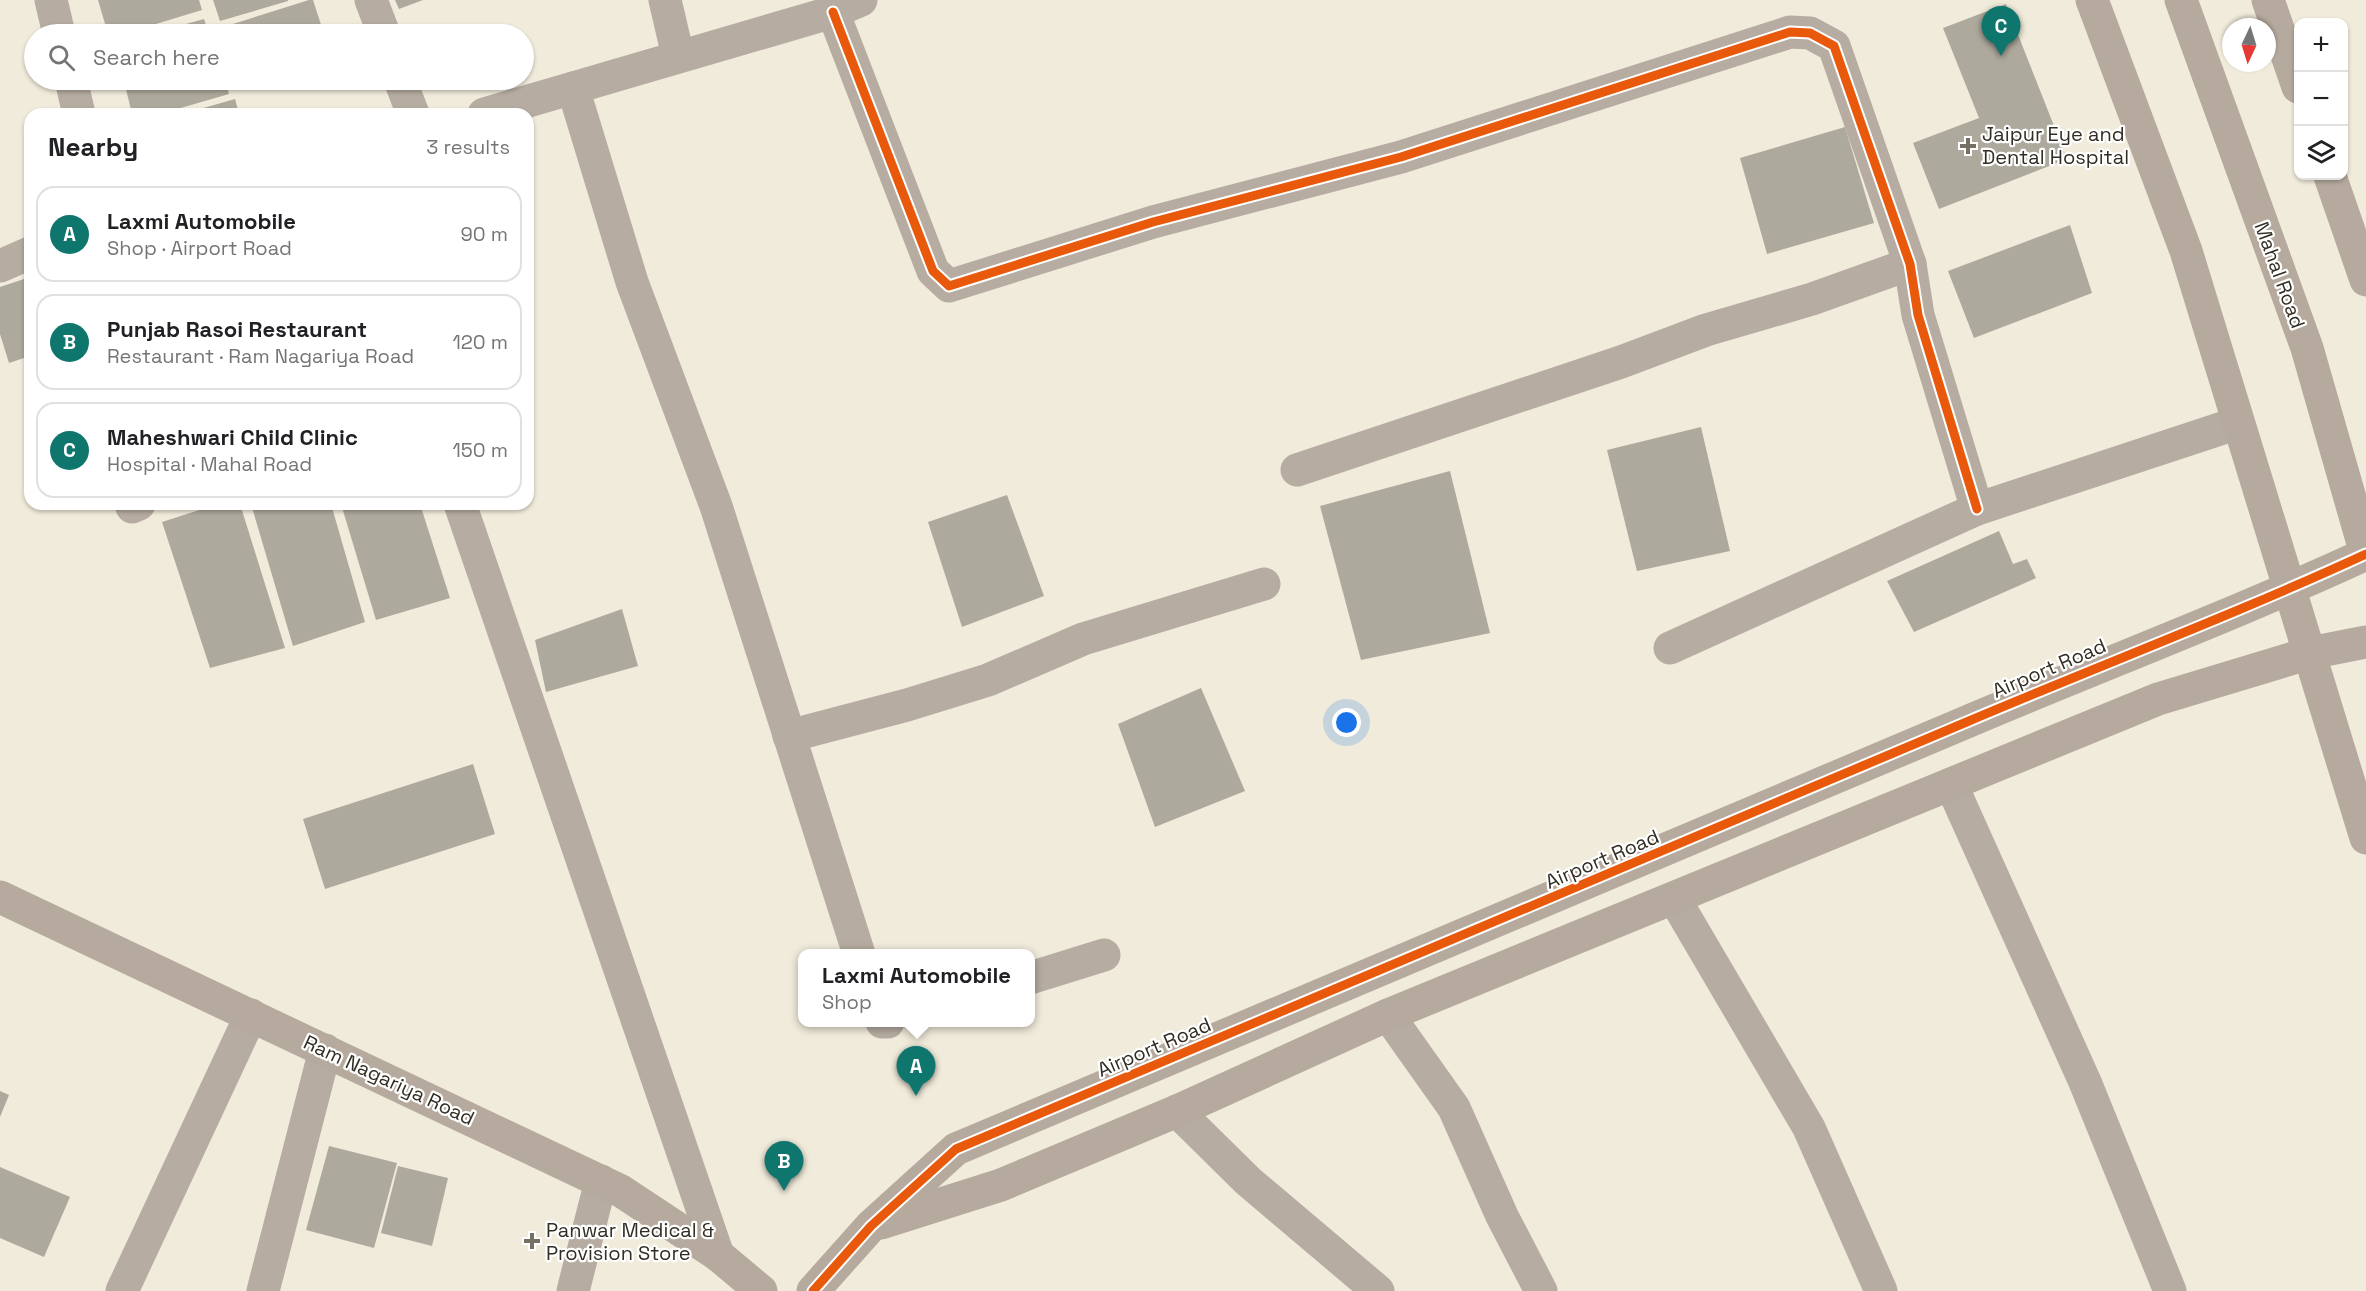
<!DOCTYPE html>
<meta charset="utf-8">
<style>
:root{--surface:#fff;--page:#f6f6f6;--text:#202124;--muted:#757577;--line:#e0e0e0;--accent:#0f766e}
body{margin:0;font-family:"Space Grotesk",sans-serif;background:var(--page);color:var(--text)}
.controls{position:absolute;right:18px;top:18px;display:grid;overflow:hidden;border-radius:12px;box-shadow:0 2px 4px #0004}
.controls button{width:54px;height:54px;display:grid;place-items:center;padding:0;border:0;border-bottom:2px solid var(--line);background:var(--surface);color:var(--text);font:30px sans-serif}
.compass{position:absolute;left:2222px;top:18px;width:54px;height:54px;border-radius:50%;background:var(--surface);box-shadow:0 2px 4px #0004;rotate:184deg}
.you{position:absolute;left:1347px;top:723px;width:21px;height:21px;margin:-15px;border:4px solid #fff;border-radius:50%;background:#1a73e8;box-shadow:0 0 0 9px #1a73e833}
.badge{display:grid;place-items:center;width:39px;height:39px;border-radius:50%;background:var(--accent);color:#fff;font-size:20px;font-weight:700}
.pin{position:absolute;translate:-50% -50px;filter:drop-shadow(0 2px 3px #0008)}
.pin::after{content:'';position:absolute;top:32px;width:21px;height:18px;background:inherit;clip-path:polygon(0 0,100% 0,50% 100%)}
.popup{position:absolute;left:798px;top:949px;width:237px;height:78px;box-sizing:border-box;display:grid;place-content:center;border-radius:12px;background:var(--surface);filter:drop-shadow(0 2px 4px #0005);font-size:20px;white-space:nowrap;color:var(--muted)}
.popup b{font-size:22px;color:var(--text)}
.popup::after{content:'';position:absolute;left:50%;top:100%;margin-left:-12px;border:12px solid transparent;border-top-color:var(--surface)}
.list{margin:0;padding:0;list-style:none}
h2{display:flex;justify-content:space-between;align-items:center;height:78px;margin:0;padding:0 24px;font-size:26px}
h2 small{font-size:20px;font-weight:400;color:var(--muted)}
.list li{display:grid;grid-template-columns:39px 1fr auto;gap:18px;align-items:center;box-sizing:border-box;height:96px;margin:0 12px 12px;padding:0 12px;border:2px solid var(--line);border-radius:18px}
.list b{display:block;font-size:22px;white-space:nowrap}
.list p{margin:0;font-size:20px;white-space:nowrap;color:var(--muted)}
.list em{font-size:20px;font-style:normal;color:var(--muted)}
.icon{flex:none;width:33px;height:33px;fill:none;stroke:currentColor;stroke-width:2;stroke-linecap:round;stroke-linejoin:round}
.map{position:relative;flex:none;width:2366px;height:1291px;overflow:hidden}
.search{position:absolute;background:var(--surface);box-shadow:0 2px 4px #0004;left:24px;top:24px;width:510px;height:66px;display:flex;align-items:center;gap:15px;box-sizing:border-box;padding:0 21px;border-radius:33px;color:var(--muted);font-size:22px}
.panel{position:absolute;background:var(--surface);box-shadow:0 2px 4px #0004;left:24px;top:108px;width:510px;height:402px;border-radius:18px}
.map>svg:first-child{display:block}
.building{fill:#aea99d}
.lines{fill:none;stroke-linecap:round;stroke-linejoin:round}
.street{stroke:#b6aca1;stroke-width:33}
.secondary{stroke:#b6aa9e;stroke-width:33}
.cycleway-casing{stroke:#fff;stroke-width:13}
.cycleway{stroke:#e8590c;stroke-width:9}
.poi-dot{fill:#747063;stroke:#fff;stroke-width:2}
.labels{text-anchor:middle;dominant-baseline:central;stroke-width:4.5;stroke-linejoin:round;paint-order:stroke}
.poi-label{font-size:20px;fill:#312d22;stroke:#fff;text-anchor:start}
.street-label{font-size:20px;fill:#312d22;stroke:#fff}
</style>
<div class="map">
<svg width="2366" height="1291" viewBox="0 0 2366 1291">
<rect width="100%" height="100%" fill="#f1ebdb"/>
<!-- building -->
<g class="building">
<polygon points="98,0 199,0 202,10 123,34 108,34"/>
<polygon points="213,0 288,0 288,1 220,21"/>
<polygon points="309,0 313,0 324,34 222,34 220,28"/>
<polygon points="395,0 423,0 399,9"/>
<polygon points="2006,4 2067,159 1939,209 1913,143 1979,118 1943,28"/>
<polygon points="204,19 209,34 150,34"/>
<polygon points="141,80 225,80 229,94 160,114 132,114 125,85"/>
<polygon points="235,99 239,114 186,114 186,113"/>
<polygon points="1845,127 1874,223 1767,254 1740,158"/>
<polygon points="2070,225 2092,293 1974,338 1948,271"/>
<polygon points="30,277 30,356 9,363 0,334 0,287"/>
<polygon points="1701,427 1730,551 1637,571 1607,450"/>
<polygon points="1450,471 1490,633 1361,660 1320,506"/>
<polygon points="1007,495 1044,596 962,627 928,522"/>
<polygon points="218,504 240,504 285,648 210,668 162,522"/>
<polygon points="251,504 331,504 365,622 293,646"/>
<polygon points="341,504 420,504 450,598 376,620"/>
<polygon points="1999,531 2013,564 2027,559 2036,578 1914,632 1887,581"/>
<polygon points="622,609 638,666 546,692 535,640"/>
<polygon points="1201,688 1245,791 1155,827 1118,724"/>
<polygon points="473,764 495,834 325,889 303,819"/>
<polygon points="0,1091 9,1095 0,1117"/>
<polygon points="329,1146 397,1163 374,1248 306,1230"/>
<polygon points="398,1166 448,1178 432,1246 381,1233"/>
<polygon points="0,1167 70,1197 44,1257 0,1238"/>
</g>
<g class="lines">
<!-- street -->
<g class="street">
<polyline points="51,0 59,34"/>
<polyline points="371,0 384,34"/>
<polyline points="665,0 678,56"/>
<polyline points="833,12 933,271 949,286 1153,222 1401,157 1790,32 1810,33 1834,46 1910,264 1918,315 1977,509"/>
<polyline points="71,80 79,114"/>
<polyline points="400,80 413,114"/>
<polyline points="484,114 573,88"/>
<polyline points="0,266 30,253"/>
<polyline points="1297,470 1621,362 1706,330 1812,299 1910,264"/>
<polyline points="460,504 718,1255"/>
<polyline points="132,507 139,504"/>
<polyline points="1670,648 1977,509 2238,423"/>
<polyline points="789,736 907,705 988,680 1083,639 1264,584"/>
<polyline points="1951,784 2085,1082 2170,1291"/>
<polyline points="1674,898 1809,1128 1881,1291"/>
<polyline points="859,954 716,506 632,282 573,88 833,12 861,0"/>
<polyline points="1030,978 1104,955"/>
<polyline points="1388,1015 1454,1108 1502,1216 1541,1291"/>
<polyline points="882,1022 888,1022"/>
<polyline points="1177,1111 1248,1181 1378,1291"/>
<polyline points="122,1291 251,1015"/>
<polyline points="263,1291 325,1050"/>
<polyline points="573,1291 601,1181"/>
</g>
<!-- secondary -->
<g class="secondary">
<polyline points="2092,0 2186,251 2366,838"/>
<polyline points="2181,0 2307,348 2366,554"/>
<polyline points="2268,0 2298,87"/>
<polyline points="2330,176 2366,280"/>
<polyline points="0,897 621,1191 718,1255 761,1291"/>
<polyline points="881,1223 1001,1185 1177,1111 1388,1015 2158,699 2310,653 2366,642"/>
<path d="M813,1291L871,1226L956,1149C1294,1007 1632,865 1969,721C2101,665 2236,614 2366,554"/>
</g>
<!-- cycleway casing -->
<g class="cycleway-casing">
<g id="cycleway">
<polyline points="833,12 933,271 949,286 1153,222 1401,157 1790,32 1810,33 1834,46 1910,264 1918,315 1977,509"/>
<path d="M813,1291L871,1226L956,1149C1294,1007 1632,865 1969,721C2101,665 2236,614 2366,554"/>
</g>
</g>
<!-- cycleway -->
<use href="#cycleway" class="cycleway"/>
</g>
<!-- markers -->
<g class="poi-dot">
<path d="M1965 137h6v6h6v6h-6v6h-6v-6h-6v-6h6z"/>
<path d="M529 1232h6v6h6v6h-6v6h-6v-6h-6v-6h6z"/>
</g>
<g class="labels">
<!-- poi labels -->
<g class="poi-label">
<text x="1982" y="134">Jaipur Eye and<tspan x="1982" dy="23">Dental Hospital</tspan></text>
<text x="546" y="1230">Panwar Medical &amp;<tspan x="546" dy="23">Provision Store</tspan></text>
</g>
<!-- street labels -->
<g class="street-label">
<text transform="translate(2280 275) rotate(70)">Mahal Road</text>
<text transform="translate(2049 668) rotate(-23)">Airport Road</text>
<text transform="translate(1602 859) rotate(-23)">Airport Road</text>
<text transform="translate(1154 1047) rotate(-23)">Airport Road</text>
<text transform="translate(389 1080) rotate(25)">Ram Nagariya Road</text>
</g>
</g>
</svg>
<div class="controls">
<button>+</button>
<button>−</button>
<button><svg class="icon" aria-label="layers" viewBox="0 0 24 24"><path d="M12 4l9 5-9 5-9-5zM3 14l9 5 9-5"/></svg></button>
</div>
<svg class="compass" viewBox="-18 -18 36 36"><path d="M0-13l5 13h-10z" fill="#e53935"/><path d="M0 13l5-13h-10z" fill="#757577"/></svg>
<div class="you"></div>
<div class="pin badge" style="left:916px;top:1096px">A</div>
<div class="popup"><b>Laxmi Automobile</b>Shop</div>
<div class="pin badge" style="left:784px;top:1191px">B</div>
<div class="pin badge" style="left:2001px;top:56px">C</div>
<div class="search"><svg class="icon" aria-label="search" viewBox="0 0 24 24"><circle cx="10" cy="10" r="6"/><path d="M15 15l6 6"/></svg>Search here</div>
<section class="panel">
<h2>Nearby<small>3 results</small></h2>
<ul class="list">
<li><span class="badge">A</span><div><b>Laxmi Automobile</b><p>Shop · Airport Road</p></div><em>90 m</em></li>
<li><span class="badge">B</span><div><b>Punjab Rasoi Restaurant</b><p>Restaurant · Ram Nagariya Road</p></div><em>120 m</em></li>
<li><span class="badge">C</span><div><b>Maheshwari Child Clinic</b><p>Hospital · Mahal Road</p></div><em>150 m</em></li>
</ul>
</section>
</div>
